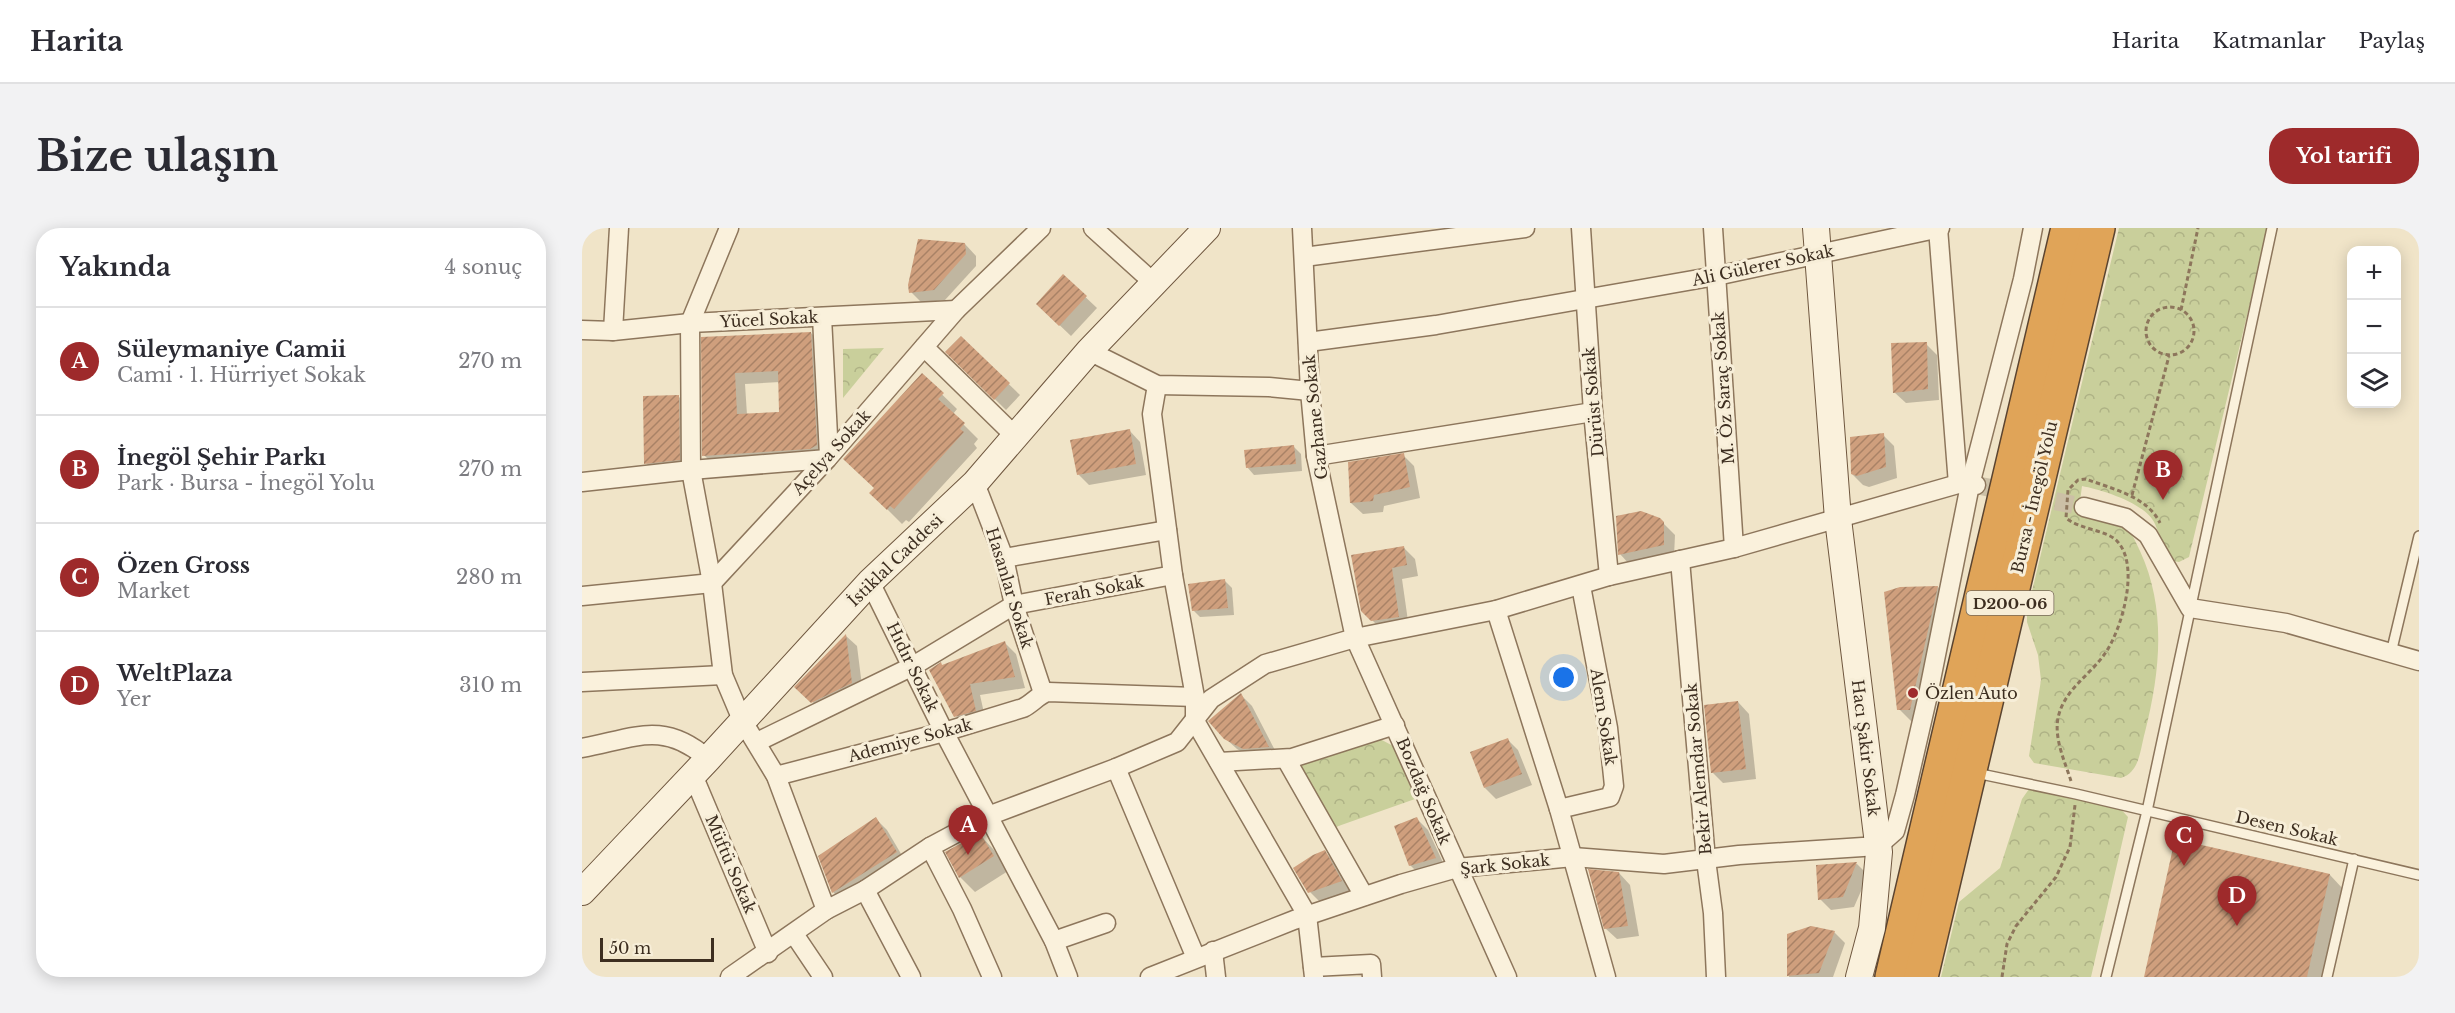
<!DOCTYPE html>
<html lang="tr">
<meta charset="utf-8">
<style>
:root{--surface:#fff;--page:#f2f2f3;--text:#2b2b33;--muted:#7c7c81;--line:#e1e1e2;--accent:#9e2a2b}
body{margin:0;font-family:"Libre Baskerville",serif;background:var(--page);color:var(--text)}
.controls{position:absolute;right:18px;top:18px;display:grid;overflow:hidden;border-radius:12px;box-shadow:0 3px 15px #0003}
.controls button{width:54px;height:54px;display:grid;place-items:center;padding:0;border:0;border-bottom:2px solid var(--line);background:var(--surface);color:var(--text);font:30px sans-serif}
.scale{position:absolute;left:18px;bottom:15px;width:114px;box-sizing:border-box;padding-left:6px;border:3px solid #3d2e20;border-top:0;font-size:16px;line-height:21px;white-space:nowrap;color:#3d2e20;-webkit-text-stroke:4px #f7eed8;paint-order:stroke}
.you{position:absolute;left:982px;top:450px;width:21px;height:21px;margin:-15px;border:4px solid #fff;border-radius:50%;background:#1a73e8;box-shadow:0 0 0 9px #1a73e833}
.badge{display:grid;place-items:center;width:39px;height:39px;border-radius:50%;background:var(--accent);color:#fff;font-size:20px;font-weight:700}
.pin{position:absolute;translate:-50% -50px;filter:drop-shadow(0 2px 3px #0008)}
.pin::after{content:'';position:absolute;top:32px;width:21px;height:18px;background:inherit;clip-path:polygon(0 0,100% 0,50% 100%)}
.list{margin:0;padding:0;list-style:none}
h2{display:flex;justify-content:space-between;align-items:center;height:78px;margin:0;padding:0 24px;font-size:26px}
h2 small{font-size:20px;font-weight:400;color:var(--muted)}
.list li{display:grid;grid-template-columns:39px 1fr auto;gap:18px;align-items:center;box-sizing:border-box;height:108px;padding:0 24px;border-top:2px solid var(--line)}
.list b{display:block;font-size:22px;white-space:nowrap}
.list p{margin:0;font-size:20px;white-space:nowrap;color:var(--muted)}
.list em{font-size:20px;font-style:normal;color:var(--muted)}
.icon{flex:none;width:33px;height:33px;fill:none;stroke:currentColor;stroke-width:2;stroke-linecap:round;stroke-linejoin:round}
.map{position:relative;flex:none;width:1837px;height:749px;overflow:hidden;border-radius:24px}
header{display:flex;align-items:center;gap:36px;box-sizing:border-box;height:84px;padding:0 30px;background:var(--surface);border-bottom:2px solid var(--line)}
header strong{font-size:28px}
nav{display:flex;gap:33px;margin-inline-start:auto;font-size:21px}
.intro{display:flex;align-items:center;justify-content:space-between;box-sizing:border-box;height:144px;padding:0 36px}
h1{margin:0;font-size:42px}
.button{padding:15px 27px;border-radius:24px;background:var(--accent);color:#fff;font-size:21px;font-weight:700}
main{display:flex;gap:36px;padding:0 36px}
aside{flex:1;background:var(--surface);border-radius:24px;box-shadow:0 3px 15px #0003}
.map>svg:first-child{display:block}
.forest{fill:url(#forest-crowns)}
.shadow{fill:#0003;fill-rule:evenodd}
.building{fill:url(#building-hatch);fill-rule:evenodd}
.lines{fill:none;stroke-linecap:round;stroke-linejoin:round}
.street-tunnel{stroke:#ccc0a6;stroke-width:18;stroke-dasharray:18 9;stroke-linecap:butt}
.lane-casing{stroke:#8d765c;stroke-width:12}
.street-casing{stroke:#8d765c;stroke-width:21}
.secondary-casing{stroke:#6f573f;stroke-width:28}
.highway-casing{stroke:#5b4430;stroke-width:36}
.path{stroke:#8d765c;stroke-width:3;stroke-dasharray:4.5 3;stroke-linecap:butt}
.lane{stroke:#faf1dc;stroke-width:9}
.street{stroke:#faf1dc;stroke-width:18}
.secondary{stroke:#faf1dc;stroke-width:26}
.highway{stroke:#e0a458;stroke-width:33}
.poi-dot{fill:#9e2a2b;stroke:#f7eed8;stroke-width:2}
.labels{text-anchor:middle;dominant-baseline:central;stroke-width:6;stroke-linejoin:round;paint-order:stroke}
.shield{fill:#f7eed8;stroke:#756857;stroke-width:1.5}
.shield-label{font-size:15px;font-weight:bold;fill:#3d2e20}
.street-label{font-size:16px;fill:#3d2e20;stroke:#f7eed8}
.poi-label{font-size:16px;fill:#3d2e20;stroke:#f7eed8;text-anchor:start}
</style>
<header>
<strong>Harita</strong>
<nav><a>Harita</a><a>Katmanlar</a><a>Paylaş</a></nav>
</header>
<div class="intro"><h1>Bize ulaşın</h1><a class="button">Yol tarifi</a></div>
<main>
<aside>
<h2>Yakında<small>4 sonuç</small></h2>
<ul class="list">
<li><span class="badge">A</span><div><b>Süleymaniye Camii</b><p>Cami · 1. Hürriyet Sokak</p></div><em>270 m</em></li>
<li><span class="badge">B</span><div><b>İnegöl Şehir Parkı</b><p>Park · Bursa - İnegöl Yolu</p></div><em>270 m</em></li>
<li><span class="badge">C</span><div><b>Özen Gross</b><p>Market</p></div><em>280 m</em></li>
<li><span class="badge">D</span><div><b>WeltPlaza</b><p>Yer</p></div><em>310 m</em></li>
</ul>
</aside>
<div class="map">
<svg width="1837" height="749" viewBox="0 0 1837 749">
<defs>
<pattern id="forest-crowns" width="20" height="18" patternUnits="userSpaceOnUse" patternTransform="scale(1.5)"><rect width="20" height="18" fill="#c9cf9b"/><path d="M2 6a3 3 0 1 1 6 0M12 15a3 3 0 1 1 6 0" fill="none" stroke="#aeb285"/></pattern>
<pattern id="building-hatch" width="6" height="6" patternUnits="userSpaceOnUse" patternTransform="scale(1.5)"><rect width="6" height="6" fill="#cf9f7d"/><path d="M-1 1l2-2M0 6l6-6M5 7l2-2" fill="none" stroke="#a98266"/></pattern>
</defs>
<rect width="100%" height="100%" fill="#f0e4c8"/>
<!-- forest -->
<g class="forest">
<path d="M1537,0H1686L1607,329L1597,334L1584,332C1581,320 1578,307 1573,296C1564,275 1520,262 1500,258L1497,281C1507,285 1536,294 1544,300C1550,304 1555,317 1558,323C1585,381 1578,445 1563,504C1558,522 1558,544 1539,550L1452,535L1447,528L1459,452L1456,427L1445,394V384Z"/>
<polygon points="302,120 261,170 261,121"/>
<polygon points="798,511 813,519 833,571 748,601 713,539 788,512"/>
<polygon points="1452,554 1533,575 1546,589 1509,749 1359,749 1377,674 1418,640 1440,571"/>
</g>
<!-- shadow -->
<g class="shadow">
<polygon points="383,16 394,28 394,38 363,72 340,75 329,64"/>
<polygon points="481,48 515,80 489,108 467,87"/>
<path d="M229,105L240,116L246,228L133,238L122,227L121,110ZM198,154L199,185L165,187L163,156Z"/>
<polygon points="379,110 438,167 424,182 365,124"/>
<polygon points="1344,116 1355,127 1357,172 1324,175 1312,164"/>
<polygon points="340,147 375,181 371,186 396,211 392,216 395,220 327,294 324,292 320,296 304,280 293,261"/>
<polygon points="97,169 108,180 108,243 75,246 64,235"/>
<polygon points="547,202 558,214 564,247 507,257 496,246"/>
<polygon points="1301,207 1312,218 1315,250 1287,259 1281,257 1270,246"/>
<polygon points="712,219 719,226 720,243 672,247 665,239"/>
<polygon points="821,227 832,238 838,270 802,278 801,284 781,286 769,275"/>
<polygon points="1077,291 1093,307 1092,328 1049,338 1038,326"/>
<polygon points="822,320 833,331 836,348 820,351 827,400 801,403 780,382"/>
<polygon points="643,353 650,360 652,387 618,389 611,382"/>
<polygon points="1356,359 1370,374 1332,496 1317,481 1318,361"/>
<polygon points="264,408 275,418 281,466 242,485 215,459"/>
<polygon points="423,415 434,426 443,460 398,467 404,494 385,499 374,488 360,438"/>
<polygon points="659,467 670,478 697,530 674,532 655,521 643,510"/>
<polygon points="1156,474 1167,486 1174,551 1141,555 1130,544"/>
<polygon points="925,511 936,522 950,557 914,571 903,560"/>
<polygon points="294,591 305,602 325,636 262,675 251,664"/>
<polygon points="835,591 846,602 864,641 839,648 828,637"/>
<polygon points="398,607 412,622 426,643 393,664 378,649"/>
<polygon points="1594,613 1748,647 1762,662 1743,749 1564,749"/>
<polygon points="743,624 754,635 770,664 739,675 728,664"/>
<polygon points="1275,636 1286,647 1272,679 1249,682 1238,671 1236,638"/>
<polygon points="1037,645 1048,657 1057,708 1035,711 1023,700"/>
<polygon points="1252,704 1263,715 1251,749 1207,749 1206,707"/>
</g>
<!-- building -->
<g class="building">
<polygon points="336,11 383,15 384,26 352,62 327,65 326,57"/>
<polygon points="481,46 505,68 477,98 454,76"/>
<path d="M229,104L235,217L228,221L120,228L119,109ZM196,143L197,184L155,186L153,145Z"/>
<polygon points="379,108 428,155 412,172 363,124"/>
<polygon points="1345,114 1346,161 1311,165 1309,115"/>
<polygon points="340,145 362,165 356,171 383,195 378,201 382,204 312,281 308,278 305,282 287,265 292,260 261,231"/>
<polygon points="97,167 98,232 62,236 61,168"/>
<polygon points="548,201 554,236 495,247 488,212"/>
<polygon points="1302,205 1304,239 1275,248 1269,246 1268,209"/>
<polygon points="712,217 714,236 664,240 662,222"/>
<polygon points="822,225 828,259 792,267 791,273 768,275 766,234"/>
<polygon points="1059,283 1078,290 1082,294 1082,317 1036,327 1034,288"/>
<polygon points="822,318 825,337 810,340 817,389 789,393 779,383 769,327"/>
<polygon points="643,351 646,380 610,383 606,356"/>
<polygon points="1356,358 1328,482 1315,482 1302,364 1318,359"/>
<polygon points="264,406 270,455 229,475 212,459"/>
<polygon points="423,413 433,449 388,456 394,483 372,489 347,442 359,434 360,437"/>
<polygon points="659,465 687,519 661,521 642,511 626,493"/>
<polygon points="1156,473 1164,541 1129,545 1122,477"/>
<polygon points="926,510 940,546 902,560 888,524"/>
<polygon points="294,589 315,624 250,665 236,628"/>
<polygon points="835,589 854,630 827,638 812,598"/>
<polygon points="398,605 412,628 377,650 363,624"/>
<polygon points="1593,611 1748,646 1725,749 1562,749"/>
<polygon points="743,622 760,653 726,665 711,640 731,627"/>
<polygon points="1275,634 1261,669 1236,672 1234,637"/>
<polygon points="1006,641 1037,644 1046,698 1022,701"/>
<polygon points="1229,698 1253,703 1237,745 1205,748 1205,706"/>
</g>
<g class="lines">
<!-- street-tunnel -->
<polyline class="street-tunnel" points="1394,257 1502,279"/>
<!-- lane casing -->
<g class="lane-casing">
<g id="lane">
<polyline points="1809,425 1837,308"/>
<polyline points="1394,545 1494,566 1837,647"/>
<polyline points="1524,749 1565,583 1690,0"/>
<polyline points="1745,749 1772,631"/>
</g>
</g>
<!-- street casing -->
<g class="street-casing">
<g id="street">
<polyline points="147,0 108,95 109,242 130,355 141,447 160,492 194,548 244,682"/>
<polyline points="511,0 573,56"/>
<polyline points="720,0 728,163 734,228 773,410 925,749"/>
<polyline points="999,0 1011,184 1027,348"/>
<polyline points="1131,0 1152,320"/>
<polyline points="1356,0 1376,256"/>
<polyline points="722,29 943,0"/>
<polyline points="240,89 247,228"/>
<polyline points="0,102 31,103 108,95 374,82"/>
<polyline points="31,103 37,0"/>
<polyline points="726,114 854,97 1134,48 1358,0"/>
<polyline points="342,119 433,208"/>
<polyline points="507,123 575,157 687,159 728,163"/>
<polyline points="575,157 570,186 591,347 613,469 613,493 725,687 732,749"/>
<polyline points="734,228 1011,184"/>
<polyline points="0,254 109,242 245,231"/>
<polyline points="393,255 422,330 432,377 461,465"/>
<polyline points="1502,279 1544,290 1566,307 1608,380 1704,395 1837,433"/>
<polyline points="422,330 585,302"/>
<polyline points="1098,332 1124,632 1131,685 1134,749"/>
<polyline points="288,354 362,504 472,713 486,749"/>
<polyline points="0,368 130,355 245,231 374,82 459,0"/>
<polyline points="914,382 977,581 1024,749"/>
<polyline points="0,454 141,447"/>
<polyline points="175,514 331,438 432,377 591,347"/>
<path d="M0,520C53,510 81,492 126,531"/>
<polyline points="704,531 782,668"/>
<polyline points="637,534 710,530 813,497"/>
<polyline points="534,540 614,730"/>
<polyline points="111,547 186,725"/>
<path d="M194,548L362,504L441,480C451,475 456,467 466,464L613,469"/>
<polyline points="977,581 1028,569 1032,558 1026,500 999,358"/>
<polyline points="348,619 380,681 410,749"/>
<polyline points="283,662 329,749"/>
<polyline points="212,706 241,749"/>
<polyline points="472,713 524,695"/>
<polyline points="631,723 634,749"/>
<polyline points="731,739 789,736 790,749"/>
<polyline points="148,749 244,682 283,662 348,619 406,588 534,540 595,514 629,471 683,436 773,410 914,382 1027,348 1152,320 1376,256 1394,257"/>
<polyline points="568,749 712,692 819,656 875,640 991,629 1082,636 1157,627 1296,618 1313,603 1323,567 1346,467 1388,257 1441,51 1451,0"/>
</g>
</g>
<!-- secondary casing -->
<g class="secondary-casing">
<g id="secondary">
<polyline points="1234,0 1256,291 1297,624 1290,700 1277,749"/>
<polyline points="0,664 126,531 288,354 393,255 507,123 625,0"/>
</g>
</g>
<!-- highway casing -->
<g class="highway-casing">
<g id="highway">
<polyline points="1310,749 1486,0"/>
<polyline points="1339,749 1516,0"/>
</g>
</g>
<!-- path -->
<g class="path">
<circle cx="1588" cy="103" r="24"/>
<polyline points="1599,82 1616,0"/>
<polyline points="1550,267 1587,128"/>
<path d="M1489,553C1483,534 1472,511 1476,490C1482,461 1508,448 1524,424C1540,400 1559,336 1534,312C1523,302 1497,301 1484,290L1486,262L1496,252L1504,251C1530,261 1565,268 1578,295"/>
<polyline points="1420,749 1425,716 1434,698 1474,649 1488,619 1493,577"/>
</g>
<!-- lane -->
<use href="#lane" class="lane"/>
<!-- street -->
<use href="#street" class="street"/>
<!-- secondary -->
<use href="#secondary" class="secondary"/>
<!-- highway -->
<use href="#highway" class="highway"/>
</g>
<!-- markers -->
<circle class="poi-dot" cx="1331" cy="465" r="6"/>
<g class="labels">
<!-- shield labels -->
<rect class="shield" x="1384.5" y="363" width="87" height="24" rx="4.5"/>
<g class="shield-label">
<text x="1428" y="375">D200-06</text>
</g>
<!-- street labels -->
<g class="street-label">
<text transform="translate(1181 37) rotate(-12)">Ali Gülerer Sokak</text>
<text transform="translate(187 91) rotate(-3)">Yücel Sokak</text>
<text transform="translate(1141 160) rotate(-94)">M. Öz Saraç Sokak</text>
<text transform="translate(1011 174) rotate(-95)">Dürüst Sokak</text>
<text transform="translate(733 189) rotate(-96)">Gazhane Sokak</text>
<text transform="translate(249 224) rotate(-48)">Açelya Sokak</text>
<text transform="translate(1452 269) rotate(-77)">Bursa - İnegöl Yolu</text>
<text transform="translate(313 332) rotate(-44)">İstiklal Caddesi</text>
<text transform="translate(428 360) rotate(73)">Hasanlar Sokak</text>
<text transform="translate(512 362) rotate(-11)">Ferah Sokak</text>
<text transform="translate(331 439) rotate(64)">Hıdır Sokak</text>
<text transform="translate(1022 489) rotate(81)">Alem Sokak</text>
<text transform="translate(328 512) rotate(-15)">Ademiye Sokak</text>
<text transform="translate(1284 520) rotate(83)">Hacı Şakir Sokak</text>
<text transform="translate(1116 541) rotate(-95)">Bekir Alemdar Sokak</text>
<text transform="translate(842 563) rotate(67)">Bozdağ Sokak</text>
<text transform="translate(1705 600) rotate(13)">Desen Sokak</text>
<text transform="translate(149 636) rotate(67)">Müftü Sokak</text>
<text transform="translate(923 636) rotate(-6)">Şark Sokak</text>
</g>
<!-- poi labels -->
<g class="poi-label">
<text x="1343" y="465">Özlen Auto</text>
</g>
</g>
</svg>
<div class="controls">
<button>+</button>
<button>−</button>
<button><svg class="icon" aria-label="layers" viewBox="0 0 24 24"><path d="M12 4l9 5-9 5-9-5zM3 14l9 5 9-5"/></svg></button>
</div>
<div class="scale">50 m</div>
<div class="you"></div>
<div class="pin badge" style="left:386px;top:627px">A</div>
<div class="pin badge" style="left:1581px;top:272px">B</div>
<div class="pin badge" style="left:1602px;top:638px">C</div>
<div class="pin badge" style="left:1655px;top:698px">D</div>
</div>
</main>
